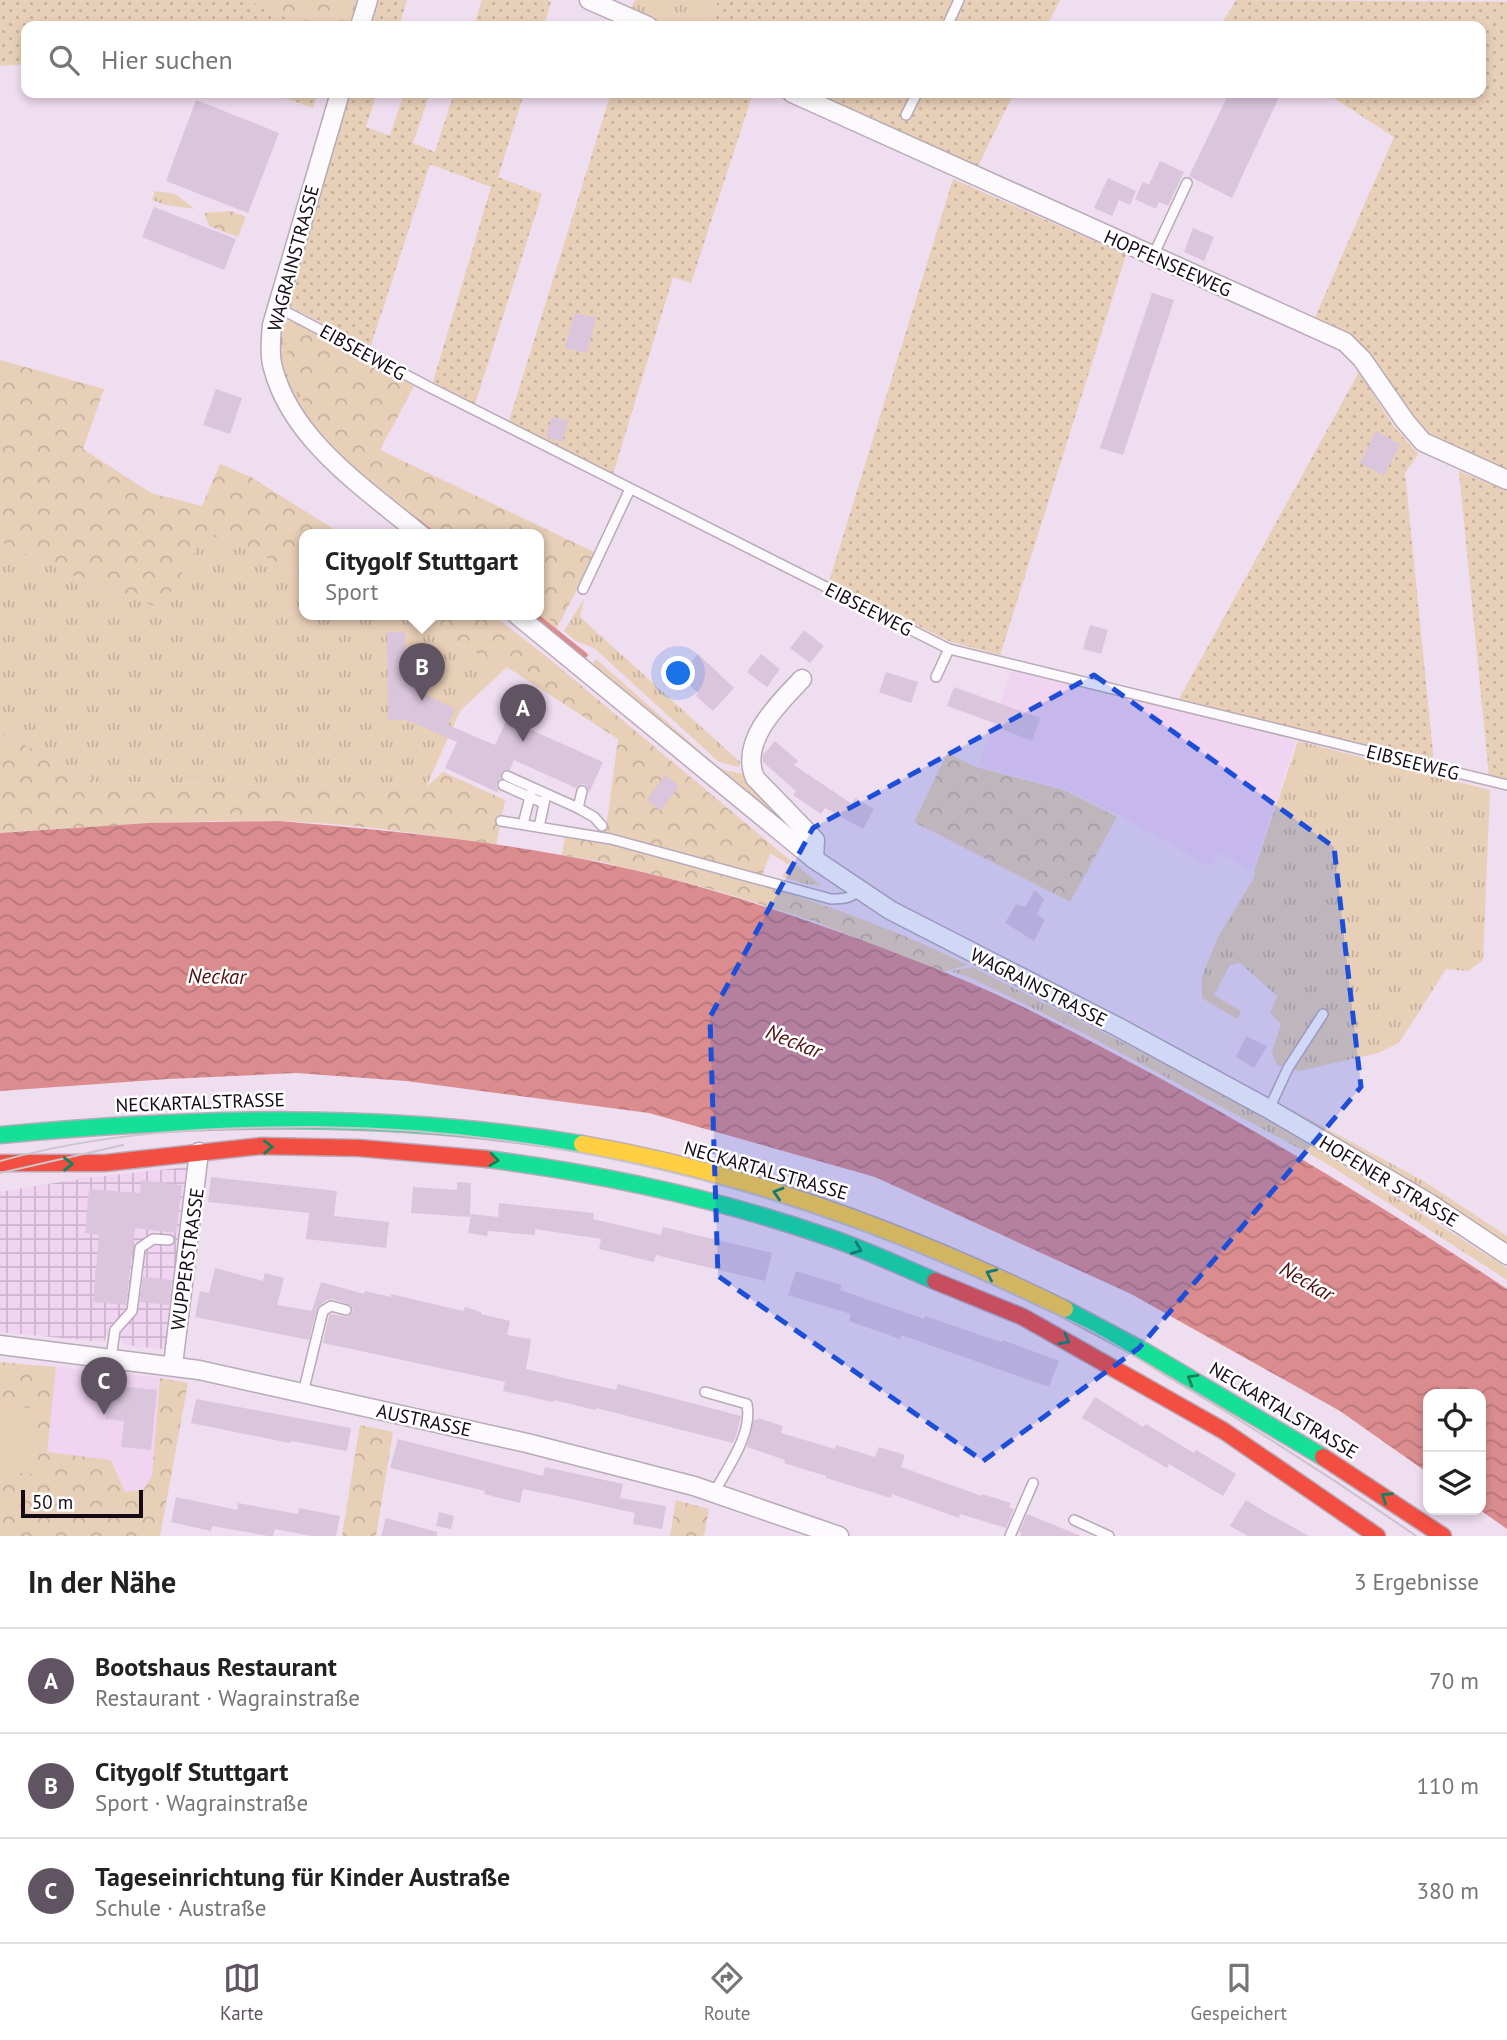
<!DOCTYPE html>
<html lang="de">
<meta charset="utf-8">
<style>
:root{--surface:#fff;--page:#f2f2f2;--text:#222;--muted:#767676;--line:#e0e0e0;--accent:#615462}
body{margin:0;font-family:"PT Sans",sans-serif;background:var(--page);color:var(--text)}
.controls{position:absolute;right:21px;bottom:21px;display:grid;overflow:hidden;border-radius:14px;box-shadow:0 4px 10px #0003}
.controls button{width:63px;height:63px;display:grid;place-items:center;padding:0;border:0;border-bottom:2px solid var(--line);background:var(--surface);color:var(--text);font:35px sans-serif}
.scale{position:absolute;left:21px;bottom:18px;width:122px;box-sizing:border-box;padding-left:7px;border:4px solid #150a16;border-top:0;font-size:19px;line-height:24px;white-space:nowrap;color:#150a16;-webkit-text-stroke:5px #fff;paint-order:stroke}
.you{position:absolute;left:679px;top:674px;width:24px;height:24px;margin:-18px;border:5px solid #fff;border-radius:50%;background:#1a73e8;box-shadow:0 0 0 10px #1a73e833}
.badge{display:grid;place-items:center;width:46px;height:46px;border-radius:50%;background:var(--accent);color:#fff;font-size:23px;font-weight:700}
.pin{position:absolute;translate:-50% -58px;filter:drop-shadow(0 2px 4px #0008)}
.pin::after{content:'';position:absolute;top:37px;width:24px;height:21px;background:inherit;clip-path:polygon(0 0,100% 0,50% 100%)}
.popup{position:absolute;left:299px;top:529px;width:245px;height:91px;box-sizing:border-box;display:grid;place-content:center;border-radius:14px;background:var(--surface);filter:drop-shadow(0 2px 5px #0005);font-size:23px;white-space:nowrap;color:var(--muted)}
.popup b{font-size:26px;color:var(--text)}
.popup::after{content:'';position:absolute;left:50%;top:100%;margin-left:-14px;border:14px solid transparent;border-top-color:var(--surface)}
.list{margin:0;padding:0;list-style:none}
h2{display:flex;justify-content:space-between;align-items:center;height:91px;margin:0;padding:0 28px;font-size:30px}
h2 small{font-size:23px;font-weight:400;color:var(--muted)}
.list li{display:grid;grid-template-columns:46px 1fr auto;gap:21px;align-items:center;box-sizing:border-box;height:105px;padding:0 28px;border-top:2px solid var(--line)}
.list b{display:block;font-size:26px;white-space:nowrap}
.list p{margin:0;font-size:23px;white-space:nowrap;color:var(--muted)}
.list em{font-size:23px;font-style:normal;color:var(--muted)}
.icon{flex:none;width:38px;height:38px;fill:none;stroke:currentColor;stroke-width:2;stroke-linecap:round;stroke-linejoin:round}
.map{position:relative;flex:none;width:1507px;height:1536px;overflow:hidden}
.search{position:absolute;background:var(--surface);box-shadow:0 4px 10px #0003;left:21px;right:21px;top:21px;height:77px;display:flex;align-items:center;gap:18px;box-sizing:border-box;padding:0 24px;border-radius:14px;color:var(--muted);font-size:26px}
.sheet{height:406px;background:var(--surface)}
nav{display:flex;justify-content:space-around;align-items:center;box-sizing:border-box;height:98px;border-top:2px solid var(--line);background:var(--surface);font-size:19px;color:var(--muted)}
nav a{display:grid;justify-items:center;gap:4px}
nav .on{color:var(--accent)}
.map>svg:first-child{display:block}
.built{fill:#f1d3f2}
.industrial{fill:url(#industrial-grid)}
.grass{fill:url(#grass-tufts)}
.forest{fill:url(#forest-crowns)}
.garden{fill:url(#garden-dots)}
.pitch{fill:#e8cfb7}
.water{fill:url(#water-waves)}
.lines{fill:none;stroke-linecap:round;stroke-linejoin:round}
.stream{stroke:#da8c8f;stroke-width:5}
.building{fill:#dbc5dd}
.lane-casing{stroke:#b8aab8;stroke-width:12}
.street-casing{stroke:#b8aab8;stroke-width:21}
.fast-casing{stroke:#b8aab8;stroke-width:19}
.slow-casing{stroke:#b8aab8;stroke-width:19}
.jam-casing{stroke:#b8aab8;stroke-width:19}
.lane{stroke:#fdfafd;stroke-width:9}
.street{stroke:#fdfafd;stroke-width:18}
.fast{stroke:#16e098;stroke-width:16}
.slow{stroke:#ffcf43;stroke-width:16}
.jam{stroke:#f24e42;stroke-width:16}
.tram{stroke:#cac5ca;stroke-width:2}
.oneway{stroke:#16805e}
.marked{fill:#1d4ed8;fill-opacity:0.2;stroke:#1d4ed8;stroke-width:5;stroke-dasharray:14 9;stroke-linejoin:round}
.labels{text-anchor:middle;dominant-baseline:central;stroke-width:5;stroke-linejoin:round;paint-order:stroke}
.street-label{font-size:19px;fill:#150a16;stroke:#fff}
.water-label{font-size:21px;font-style:italic;fill:#521012;stroke:#fff}
</style>
<div class="map">
<svg width="1507" height="1536" viewBox="0 0 1507 1536">
<defs>
<pattern id="industrial-grid" width="8" height="8" patternUnits="userSpaceOnUse" patternTransform="scale(1.75)"><rect width="8" height="8" fill="#f1d3f2"/><path d="M0 4h8M4 0v8" fill="none" stroke="#ceb4cf"/></pattern>
<pattern id="grass-tufts" width="24" height="20" patternUnits="userSpaceOnUse" patternTransform="scale(1.75)"><rect width="24" height="20" fill="#e8cfb7"/><path d="M3 7l-1-3M5 7V3M7 7l1-3M15 17l-1-3M17 17v-4M19 17l1-3" fill="none" stroke="#c6b09d"/></pattern>
<pattern id="forest-crowns" width="20" height="18" patternUnits="userSpaceOnUse" patternTransform="scale(1.75)"><rect width="20" height="18" fill="#e8cfb7"/><path d="M2 6a3 3 0 1 1 6 0M12 15a3 3 0 1 1 6 0" fill="none" stroke="#c6b09d"/></pattern>
<pattern id="garden-dots" width="8" height="8" patternUnits="userSpaceOnUse" patternTransform="scale(1.75)"><rect width="8" height="8" fill="#e8cfb7"/><path d="M2 2h.1M6 6h.1" fill="none" stroke="#c6b09d" stroke-width="1.8" stroke-linecap="round"/></pattern>
<pattern id="water-waves" width="16" height="10" patternUnits="userSpaceOnUse" patternTransform="scale(1.75)"><rect width="16" height="10" fill="#da8c8f"/><path d="M0 5q4-4 8 0t8 0" fill="none" stroke="#ba777b"/></pattern>
</defs>
<rect width="100%" height="100%" fill="#efddf0"/>
<!-- built -->
<g class="built">
<polygon points="1012,669 1296,741 1252,871 1219,852 1210,867 1121,816 1065,789 978,766"/>
<polygon points="56,1367 160,1378 152,1476 144,1489 125,1493 47,1452"/>
</g>
<!-- industrial -->
<polygon class="industrial" points="187,1167 170,1345 163,1349 124,1345 121,1338 114,1337 106,1336 104,1342 0,1332 0,1192 85,1178"/>
<!-- grass -->
<g class="grass">
<polygon points="635,0 719,0 706,26 622,26"/>
<polygon points="155,191 175,194 195,209 165,205 152,200"/>
<path d="M291,319L302,326H294L319,430L344,459L441,535H430C392,504 347,474 315,436C296,413 285,381 280,352C278,338 277,326 291,319Z"/>
<polygon points="207,531 305,575 305,615 393,615 507,667 460,711 426,787 96,782 0,732 0,546 3,543 114,594"/>
<polygon points="584,599 580,617 740,762 739,767 719,762 594,648 576,641 564,631"/>
<polygon points="539,612 558,626 556,630 590,655 585,660 530,615 539,615"/>
<polygon points="596,659 717,766 724,770 743,774 749,783 804,841 591,666"/>
<polygon points="1298,741 1490,790 1483,960 1468,971 1446,969 1399,1043 1378,1053 1300,1071 1277,1065 1272,1051 1281,1024 1270,1013 1277,996 1240,963 1230,965 1214,995 1241,1011 1237,1019 1202,998 1202,976 1218,937 1255,876 1254,871"/>
<polygon points="773,846 821,885 805,884 782,877 789,865 770,853"/>
<path d="M972,967C1060,1011 1149,1054 1236,1102C1328,1154 1418,1211 1507,1268V1280L1326,1163L1087,1035L971,978L951,971Z"/>
<polygon points="1287,1107 1425,1182 1507,1236 1507,1244"/>
</g>
<!-- forest -->
<g class="forest">
<polygon points="246,0 361,0 354,26 307,26"/>
<polygon points="231,211 246,217 238,237 209,226 204,213"/>
<polygon points="294,326 302,326 414,386 380,450 596,553 558,626 539,612 539,535 441,535 344,459 319,430 300,395 289,363 285,340 289,330"/>
<polygon points="0,360 104,389 83,449 151,493 202,506 220,464 251,477 343,535 305,535 305,575 207,531 161,608 114,594 3,543 0,546"/>
<path d="M393,615H493L547,657L773,846L759,884C833,907 899,931 968,965L943,972L816,922L718,891L598,861L562,855L565,836L602,842L608,815L618,739L507,667Z"/>
<path d="M0,732L96,782L426,787L443,772L505,800L496,846C424,834 351,823 278,821C185,819 92,827 0,833Z"/>
<polygon points="947,753 976,767 1064,790 1117,817 1070,902 914,822"/>
<polygon points="0,1362 56,1367 47,1452 111,1460 125,1492 144,1489 152,1476 160,1378 188,1383 160,1536 0,1536"/>
<polygon points="360,1425 393,1432 376,1536 342,1536"/>
<polygon points="676,1500 709,1509 704,1536 670,1536"/>
</g>
<!-- garden -->
<g class="garden">
<polygon points="0,0 246,0 306,26 26,26 26,64 0,66"/>
<polygon points="377,0 407,0 399,26 369,26"/>
<polygon points="482,0 548,0 551,2 544,26 474,26"/>
<polygon points="719,0 1060,0 1047,26 706,26"/>
<polygon points="1236,0 1507,2 1507,470 1428,435 1313,322 1394,137 1326,93 1481,93 1481,26 1223,26 1221,25"/>
<polygon points="271,93 318,93 313,108"/>
<polygon points="349,93 377,93 366,127 390,136 404,93 430,93 413,143 435,152 454,93 524,93 498,177 542,194 475,404 433,382 491,187 430,164 370,348 285,304"/>
<polygon points="611,93 753,93 691,283 673,277 613,474 509,421"/>
<polygon points="770,93 1014,93 970,182"/>
<polygon points="953,179 1126,255 1000,655 951,642 829,582"/>
<polygon points="1359,372 1395,428 1418,454 1405,473 1434,763 1179,699"/>
<polygon points="1459,471 1507,491 1507,781 1489,776"/>
</g>
<!-- pitch -->
<polygon class="pitch" points="0,1405 40,1409 33,1474 0,1471"/>
<!-- water -->
<path class="water" d="M279,821C426,833 579,850 721,893C804,918 886,948 966,981C1032,1009 1096,1044 1158,1077C1278,1143 1394,1213 1507,1289V1529L1480,1510L1481,1394H1428V1473L1340,1411L1131,1294L875,1177L649,1113L406,1081L296,1073L168,1079L0,1091V833L149,823Z"/>
<g class="lines">
<!-- stream -->
<g class="stream">
<polyline points="416,520 435,535"/>
<polyline points="535,615 585,655"/>
</g>
</g>
<!-- building -->
<g class="building">
<polygon points="1229,93 1281,93 1232,198 1189,176"/>
<polygon points="196,100 279,133 248,213 166,181"/>
<polygon points="1160,161 1184,172 1168,206 1159,202 1156,209 1135,199 1143,182 1149,185"/>
<polygon points="1108,178 1136,191 1130,205 1119,200 1112,216 1094,208"/>
<polygon points="154,207 236,239 224,270 142,237"/>
<polygon points="1193,228 1214,237 1204,261 1184,252"/>
<polygon points="1152,293 1174,300 1123,455 1100,448"/>
<polygon points="575,313 596,318 587,353 565,348"/>
<polygon points="216,389 242,398 230,434 203,425"/>
<polygon points="552,417 568,421 562,442 546,437"/>
<polygon points="1376,431 1400,444 1384,476 1360,463"/>
<polygon points="1090,625 1108,630 1101,654 1083,649"/>
<polygon points="804,630 824,646 810,663 790,648"/>
<polygon points="387,632 405,632 405,678 417,678 418,691 455,709 448,725 495,745 507,719 603,762 589,793 588,788 584,784 579,785 576,788 514,760 510,770 501,773 501,779 496,785 499,793 445,768 457,742 407,720 388,720"/>
<polygon points="698,654 734,688 713,711 696,696 698,693 679,676"/>
<polygon points="761,654 780,669 767,687 747,672"/>
<polygon points="886,672 918,682 911,703 879,692"/>
<polygon points="954,687 1040,718 1032,741 996,727 997,724 947,706"/>
<polygon points="775,741 798,761 794,765 852,804 855,798 874,809 863,829 825,808 821,814 793,795 796,791 763,762 763,755"/>
<polygon points="665,775 679,786 661,811 647,800"/>
<polygon points="1035,890 1044,899 1037,914 1045,920 1034,941 1005,923 1016,904 1025,907"/>
<polygon points="1246,1036 1267,1046 1254,1068 1236,1057"/>
<polygon points="211,1177 337,1191 334,1216 389,1222 386,1248 306,1239 309,1213 208,1202"/>
<polygon points="141,1180 182,1185 176,1233 135,1228 126,1305 93,1302 99,1235 85,1233 89,1189 140,1193"/>
<polygon points="457,1182 471,1183 470,1217 411,1213 413,1187 457,1190"/>
<polygon points="499,1203 594,1213 593,1219 661,1235 663,1227 772,1253 765,1281 656,1255 654,1262 599,1249 601,1239 535,1229 535,1235 488,1231 487,1236 468,1233 471,1214 498,1217"/>
<polygon points="215,1268 263,1281 265,1273 284,1278 277,1305 312,1311 321,1282 364,1294 365,1291 391,1297 391,1294 463,1311 465,1307 481,1312 481,1314 510,1321 507,1335 531,1339 526,1369 616,1390 618,1384 741,1416 736,1436 733,1443 596,1408 595,1410 554,1400 553,1402 503,1391 505,1382 323,1343 329,1315 332,1314 347,1317 353,1311 350,1305 333,1299 327,1300 317,1308 309,1340 195,1317 200,1291 209,1293"/>
<polygon points="796,1271 842,1285 840,1290 924,1319 925,1316 1001,1342 1003,1340 1059,1361 1049,1387 901,1335 900,1339 849,1321 851,1314 788,1295"/>
<polygon points="143,1277 172,1280 169,1305 140,1302"/>
<polygon points="108,1385 157,1390 151,1450 121,1447 124,1421 105,1419"/>
<polygon points="1095,1397 1143,1427 1146,1424 1194,1453 1196,1450 1236,1474 1223,1496 1169,1464 1167,1468 1082,1418"/>
<polygon points="196,1399 351,1428 347,1451 291,1441 290,1443 191,1423"/>
<polygon points="758,1418 783,1426 781,1433 835,1449 836,1445 875,1457 879,1447 905,1455 901,1467 982,1496 982,1494 1011,1503 1009,1507 1014,1509 1006,1528 960,1514 959,1518 892,1494 891,1498 826,1478 826,1476 784,1463 785,1460 747,1447 754,1419 757,1420"/>
<polygon points="398,1439 543,1476 545,1467 623,1484 620,1498 666,1506 662,1529 633,1524 635,1513 576,1500 523,1489 520,1503 484,1494 485,1491 390,1468"/>
<polygon points="176,1497 237,1510 238,1503 298,1514 299,1508 340,1516 336,1536 312,1536 275,1529 273,1536 268,1536 212,1526 211,1531 171,1522"/>
<polygon points="1246,1500 1269,1514 1309,1536 1248,1536 1230,1526"/>
<polygon points="439,1512 454,1516 451,1529 436,1526"/>
<polygon points="1027,1514 1081,1536 1020,1536 1022,1533 1019,1532"/>
<polygon points="386,1518 437,1532 437,1536 381,1536"/>
</g>
<g class="lines">
<!-- lane casing -->
<g class="lane-casing">
<g id="lane">
<polyline points="947,26 959,0"/>
<polyline points="906,115 917,93"/>
<polyline points="1153,256 1187,183"/>
<polyline points="277,307 431,388 949,649 1507,785"/>
<polyline points="583,589 630,489"/>
<polyline points="936,677 949,649"/>
<polyline points="507,776 578,808"/>
<polyline points="503,785 543,803"/>
<polyline points="582,791 578,808 594,817 602,826"/>
<path d="M501,821L611,839L831,899C842,899 852,899 859,889"/>
<polyline points="523,824 531,793"/>
<polyline points="539,827 545,799"/>
<polyline points="1269,1109 1288,1068 1323,1014"/>
<polyline points="111,1358 115,1330 132,1311 140,1248 153,1239 169,1240"/>
<path d="M705,1392L747,1404C753,1434 727,1468 714,1493"/>
<polyline points="303,1393 323,1311 331,1306 346,1310"/>
<polyline points="1074,1520 1109,1536"/>
<polyline points="1010,1536 1033,1483"/>
</g>
</g>
<!-- street casing -->
<g class="street-casing">
<g id="street">
<polyline points="589,0 648,26"/>
<polyline points="360,26 368,0"/>
<path d="M340,93L272,325C271,339 269,354 273,368C292,441 366,489 421,535"/>
<polyline points="792,93 1345,342 1362,359 1405,421 1423,442 1507,480"/>
<polyline points="517,615 814,859 890,910 1118,1027 1269,1109 1429,1203 1507,1255"/>
<path d="M802,679C779,703 739,741 755,778L815,840L814,859"/>
<polyline points="0,1345 199,1370 527,1443 694,1486 839,1536"/>
<polyline points="173,1365 199,1152"/>
</g>
</g>
<!-- fast casing -->
<g class="fast-casing">
<g id="fast">
<path d="M0,1135C194,1117 389,1111 582,1144"/>
<path d="M487,1159C603,1174 720,1199 831,1238C866,1250 900,1266 935,1281"/>
<polyline points="1065,1309 1144,1351 1323,1457"/>
</g>
</g>
<!-- slow casing -->
<g class="slow-casing">
<path id="slow" d="M582,1144C751,1173 912,1234 1065,1309"/>
</g>
<!-- jam casing -->
<g class="jam-casing">
<g id="jam">
<polyline points="0,1163 105,1163 261,1146 359,1148 487,1159"/>
<polyline points="935,1281 1023,1317 1224,1431 1377,1536"/>
<polyline points="1323,1457 1443,1536"/>
</g>
</g>
<!-- lane -->
<use href="#lane" class="lane"/>
<!-- street -->
<use href="#street" class="street"/>
<!-- fast -->
<use href="#fast" class="fast"/>
<!-- slow -->
<use href="#slow" class="slow"/>
<!-- jam -->
<use href="#jam" class="jam"/>
<!-- tram -->
<g class="tram">
<path d="M0,1161C105,1132 207,1127 316,1127C562,1129 799,1193 1019,1297C1044,1309 1070,1320 1095,1333C1122,1348 1147,1364 1173,1380C1256,1429 1337,1481 1416,1536"/>
<polyline points="0,1173 123,1145"/>
</g>
</g>
<!-- one-way arrows -->
<defs><path id="oneway-chevron" d="M-2-3.5L2.5 0L-2 3.5" fill="none" stroke-width="1.6" stroke-linecap="round" stroke-linejoin="round" transform="scale(1.75)"/></defs>
<g class="oneway">
<use href="#oneway-chevron" transform="translate(268 1147) rotate(-1)"/>
<use href="#oneway-chevron" transform="translate(494 1160) rotate(7)"/>
<use href="#oneway-chevron" transform="translate(68 1164) rotate(-1)"/>
<use href="#oneway-chevron" transform="translate(778 1193) rotate(-163)"/>
<use href="#oneway-chevron" transform="translate(857 1249) rotate(22)"/>
<use href="#oneway-chevron" transform="translate(991 1274) rotate(-155)"/>
<use href="#oneway-chevron" transform="translate(1065 1340) rotate(29)"/>
<use href="#oneway-chevron" transform="translate(1192 1379) rotate(-150)"/>
<use href="#oneway-chevron" transform="translate(1386 1497) rotate(-147)"/>
</g>
<!-- marked area -->
<path class="marked" d="M1094,675L1334,847L1361,1087L1139,1348L983,1461L718,1276L710,1017L813,828Z"/>
<g class="labels">
<!-- street labels -->
<g class="street-label">
<text transform="translate(293 258) rotate(-75)">WAGRAINSTRASSE</text>
<text transform="translate(1168 263) rotate(24)">HOPFENSEEWEG</text>
<text transform="translate(363 352) rotate(29)">EIBSEEWEG</text>
<text transform="translate(869 609) rotate(27)">EIBSEEWEG</text>
<text transform="translate(1413 762) rotate(14)">EIBSEEWEG</text>
<text transform="translate(1039 987) rotate(27)">WAGRAINSTRASSE</text>
<text transform="translate(200 1102) rotate(-2)">NECKARTALSTRASSE</text>
<text transform="translate(766 1170) rotate(16)">NECKARTALSTRASSE</text>
<text transform="translate(1389 1181) rotate(31)">HOFENER STRASSE</text>
<text transform="translate(187 1259) rotate(-82)">WUPPERSTRASSE</text>
<text transform="translate(1284 1410) rotate(31)">NECKARTALSTRASSE</text>
<text transform="translate(424 1420) rotate(12)">AUSTRASSE</text>
</g>
<!-- water labels -->
<g class="water-label">
<text transform="translate(217 976) rotate(1)">Neckar</text>
<text transform="translate(794 1041) rotate(22)">Neckar</text>
<text transform="translate(1307 1281) rotate(30)">Neckar</text>
</g>
</g>
</svg>
<div class="controls">
<button><svg class="icon" aria-label="locate" viewBox="0 0 24 24"><circle cx="12" cy="12" r="6"/><path d="M12 2v4M12 18v4M2 12h4M18 12h4"/></svg></button>
<button><svg class="icon" aria-label="layers" viewBox="0 0 24 24"><path d="M12 4l9 5-9 5-9-5zM3 14l9 5 9-5"/></svg></button>
</div>
<div class="scale">50 m</div>
<div class="you"></div>
<div class="pin badge" style="left:523px;top:742px">A</div>
<div class="pin badge" style="left:422px;top:701px">B</div>
<div class="popup"><b>Citygolf Stuttgart</b>Sport</div>
<div class="pin badge" style="left:104px;top:1415px">C</div>
<div class="search"><svg class="icon" aria-label="search" viewBox="0 0 24 24"><circle cx="10" cy="10" r="6"/><path d="M15 15l6 6"/></svg>Hier suchen</div>
</div>
<section class="sheet">
<h2>In der Nähe<small>3 Ergebnisse</small></h2>
<ul class="list">
<li><span class="badge">A</span><div><b>Bootshaus Restaurant</b><p>Restaurant · Wagrainstraße</p></div><em>70 m</em></li>
<li><span class="badge">B</span><div><b>Citygolf Stuttgart</b><p>Sport · Wagrainstraße</p></div><em>110 m</em></li>
<li><span class="badge">C</span><div><b>Tageseinrichtung für Kinder Austraße</b><p>Schule · Austraße</p></div><em>380 m</em></li>
</ul>
</section>
<nav>
<a class="on"><svg class="icon" aria-label="map" viewBox="0 0 24 24"><path d="M3 6l6-2 6 2 6-2v14l-6 2-6-2-6 2zM9 4v14M15 6v14"/></svg>Karte</a>
<a><svg class="icon" aria-label="directions" viewBox="0 0 24 24"><path d="M12 3l9 9-9 9-9-9zM9 14v-3h6M13 9l2 2-2 2"/></svg>Route</a>
<a><svg class="icon" aria-label="saved" viewBox="0 0 24 24"><path d="M7 4h10v16l-5-4-5 4z"/></svg>Gespeichert</a>
</nav>
